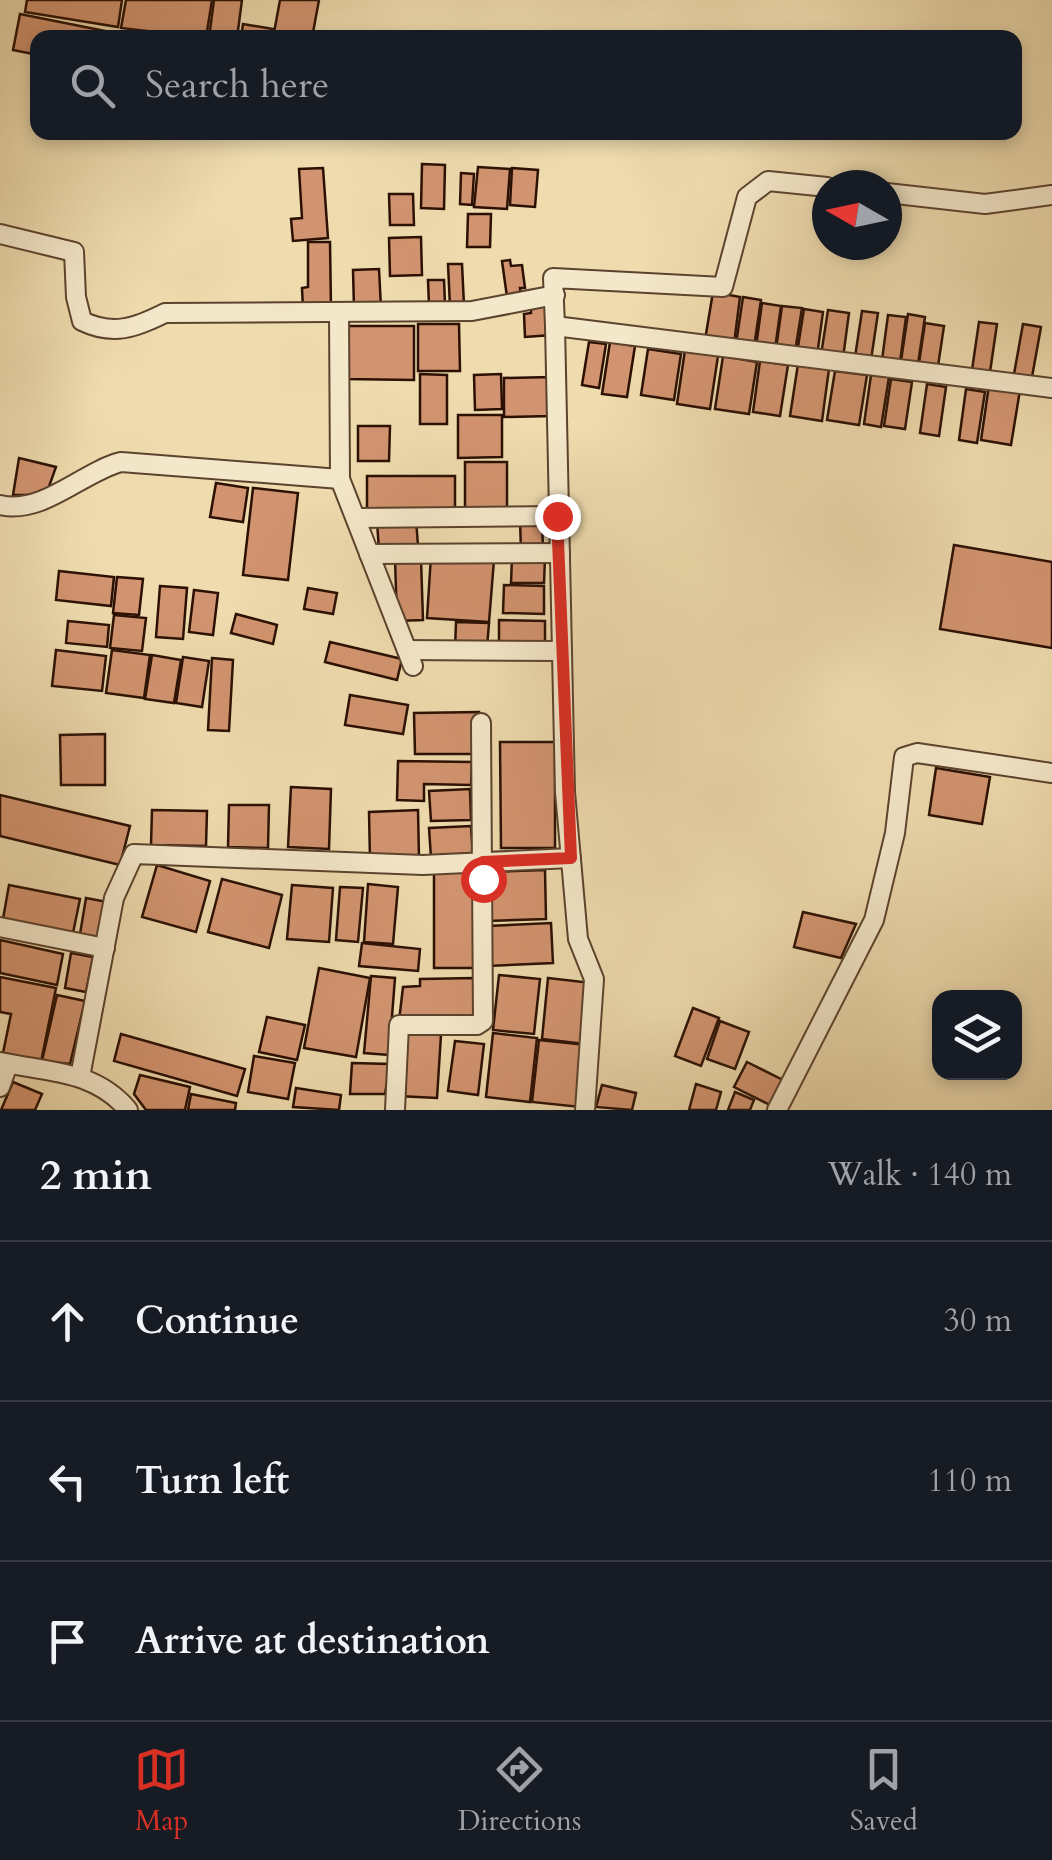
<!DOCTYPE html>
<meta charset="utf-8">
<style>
:root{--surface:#171b24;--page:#20242c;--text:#f1f3f6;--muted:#9ea1a6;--line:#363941;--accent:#d93025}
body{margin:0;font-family:Cardo,serif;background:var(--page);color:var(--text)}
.controls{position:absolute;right:30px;bottom:30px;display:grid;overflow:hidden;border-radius:20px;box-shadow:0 5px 15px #0003}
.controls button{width:90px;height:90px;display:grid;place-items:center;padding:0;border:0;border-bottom:2px solid var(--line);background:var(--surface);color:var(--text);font:50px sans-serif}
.compass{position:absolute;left:812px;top:170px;width:90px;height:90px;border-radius:50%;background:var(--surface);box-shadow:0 5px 15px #0003;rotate:279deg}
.stop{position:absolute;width:30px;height:30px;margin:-22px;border:8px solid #d93025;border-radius:50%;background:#fff}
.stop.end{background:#d93025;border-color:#fff;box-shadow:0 2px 10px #0008}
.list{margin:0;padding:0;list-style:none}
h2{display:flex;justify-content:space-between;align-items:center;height:130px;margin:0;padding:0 40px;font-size:42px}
h2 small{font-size:32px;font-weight:400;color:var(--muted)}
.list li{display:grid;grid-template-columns:65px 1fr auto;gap:30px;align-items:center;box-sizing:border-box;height:160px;padding:0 40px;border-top:2px solid var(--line)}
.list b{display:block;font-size:38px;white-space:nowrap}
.list em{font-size:32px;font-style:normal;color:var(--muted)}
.icon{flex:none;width:55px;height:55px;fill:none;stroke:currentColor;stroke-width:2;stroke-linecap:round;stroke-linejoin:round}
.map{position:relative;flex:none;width:1052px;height:1110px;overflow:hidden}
.search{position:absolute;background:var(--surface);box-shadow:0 5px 15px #0003;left:30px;right:30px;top:30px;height:110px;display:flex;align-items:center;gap:25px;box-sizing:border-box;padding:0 35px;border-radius:20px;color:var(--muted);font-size:38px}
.sheet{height:610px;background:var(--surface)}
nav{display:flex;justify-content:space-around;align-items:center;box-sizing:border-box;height:140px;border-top:2px solid var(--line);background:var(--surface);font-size:28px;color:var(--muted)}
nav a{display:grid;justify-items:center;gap:5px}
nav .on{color:var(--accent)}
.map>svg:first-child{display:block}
.building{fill:#d29470;stroke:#2b1003;stroke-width:2.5}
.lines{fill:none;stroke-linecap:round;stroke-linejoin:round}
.minor-casing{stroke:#5c432e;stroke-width:22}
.minor{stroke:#f4e8ca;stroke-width:18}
.route{stroke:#d93025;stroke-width:12}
</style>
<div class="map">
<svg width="1052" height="1110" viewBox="0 0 1052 1110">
<rect width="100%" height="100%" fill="#eedbae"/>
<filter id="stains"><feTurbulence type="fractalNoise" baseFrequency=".002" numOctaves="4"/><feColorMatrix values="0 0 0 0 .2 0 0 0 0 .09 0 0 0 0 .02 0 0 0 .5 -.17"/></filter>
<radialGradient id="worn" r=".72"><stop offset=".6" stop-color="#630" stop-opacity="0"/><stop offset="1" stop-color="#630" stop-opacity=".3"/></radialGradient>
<!-- building -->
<g class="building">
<polygon points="27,0 122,0 118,27 25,12"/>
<polygon points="126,0 212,0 206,38 121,28"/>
<polygon points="214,0 242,0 237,38 209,38"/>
<polygon points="280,0 319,0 312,38 273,38"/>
<polygon points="20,14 140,38 38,38 38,55 13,50"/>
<polygon points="243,24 273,29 271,38 241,38"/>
<polygon points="422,164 445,165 444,209 421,208"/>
<polygon points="478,167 510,169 507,209 474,207"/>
<polygon points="323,168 328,238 293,241 291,219 302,218 299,169"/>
<polygon points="512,168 538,170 535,207 510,205"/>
<polygon points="461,173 474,174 472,205 460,204"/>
<polygon points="389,194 413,194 414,225 390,225"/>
<polygon points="468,214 491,214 490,247 467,247"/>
<polygon points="421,237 422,275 390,276 389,238"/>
<polygon points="308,242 330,242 331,309 303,309 302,288 308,287"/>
<polygon points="510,260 511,266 522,265 525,288 520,288 521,296 507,297 502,261"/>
<polygon points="448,264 462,264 464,305 450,306"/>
<polygon points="379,269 381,308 354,309 353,270"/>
<polygon points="428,280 444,280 445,304 429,305"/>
<polygon points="713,292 740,297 734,344 705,340"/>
<polygon points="743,297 761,300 754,347 736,344"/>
<polygon points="762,303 781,306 775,349 756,347"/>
<polygon points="550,304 552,335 525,337 524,314 531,313 531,306"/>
<polygon points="782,306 802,308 795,352 776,349"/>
<polygon points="804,309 823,312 817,356 797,353"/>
<polygon points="828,310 849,313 843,358 821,355"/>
<polygon points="862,311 878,313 871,360 855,357"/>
<polygon points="908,314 925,317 918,364 901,361"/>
<polygon points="888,315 906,317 900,362 882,360"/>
<polygon points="979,322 997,324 990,372 972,370"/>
<polygon points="925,323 944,326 938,366 919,363"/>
<polygon points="418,324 459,324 460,371 418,371"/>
<polygon points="1023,324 1041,327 1032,377 1014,374"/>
<polygon points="347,326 414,326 414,380 346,379"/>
<polygon points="589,342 606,344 599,388 582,385"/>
<polygon points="610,342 635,346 627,397 602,394"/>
<polygon points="648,349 681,354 674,400 641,395"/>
<polygon points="685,350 718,356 710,409 677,404"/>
<polygon points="723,356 757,362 749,414 715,409"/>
<polygon points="760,361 788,365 780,416 753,412"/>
<polygon points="798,364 829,369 822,421 790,416"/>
<polygon points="835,371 867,375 859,425 827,420"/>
<polygon points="420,374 447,375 447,424 420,424"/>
<polygon points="501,374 502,409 475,410 474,375"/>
<polygon points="871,375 889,377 881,427 864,424"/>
<polygon points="550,377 551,416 504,417 504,378"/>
<polygon points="891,379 912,382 905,429 884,426"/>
<polygon points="927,384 946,387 939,436 920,433"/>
<polygon points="989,385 1020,390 1011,445 981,440"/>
<polygon points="966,389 985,392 977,443 959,440"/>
<polygon points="458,415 502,415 502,457 458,458"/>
<polygon points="358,426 390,426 389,461 358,461"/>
<polygon points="19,458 56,467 46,495 13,495"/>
<rect x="465" y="462" width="42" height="52"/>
<rect x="367" y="476" width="88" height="34"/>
<polygon points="216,483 248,488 243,522 210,517"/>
<polygon points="253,488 298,493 288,580 243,575"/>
<polygon points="416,519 418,546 379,550 377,522"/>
<polygon points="542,520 543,549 521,550 520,521"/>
<polygon points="954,545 1052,562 1052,648 940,629"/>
<polygon points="431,556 494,560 489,622 427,618"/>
<polygon points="512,557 545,558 544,583 511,583"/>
<polygon points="395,559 421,559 423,620 397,621"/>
<polygon points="59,571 114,577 111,606 56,600"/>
<polygon points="117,577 143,579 139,615 113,613"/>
<polygon points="504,585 544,586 544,614 503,613"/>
<polygon points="160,586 187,588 183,639 156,637"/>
<polygon points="308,588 337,593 333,614 304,609"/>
<polygon points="194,590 218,593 213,635 189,632"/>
<polygon points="236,614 277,625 273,644 231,633"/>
<polygon points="114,615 146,618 142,651 110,648"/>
<polygon points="499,620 545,621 545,647 499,646"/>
<polygon points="68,621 109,625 107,647 66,643"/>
<polygon points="456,622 489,623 487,648 455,649"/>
<polygon points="330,642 402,659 397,680 325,662"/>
<polygon points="56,650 106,656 102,691 52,686"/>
<polygon points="112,650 150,655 144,698 106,693"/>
<polygon points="152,655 181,660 174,703 145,699"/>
<polygon points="183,657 209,661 202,707 176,703"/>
<polygon points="212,658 233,660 229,731 208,730"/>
<polygon points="350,695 408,705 403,734 345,725"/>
<polygon points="479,712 479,754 415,754 414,713"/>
<polygon points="105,734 105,785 61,785 60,735"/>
<polygon points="500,742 555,742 555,848 501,848"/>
<polygon points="398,761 472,762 471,785 424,784 424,801 397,800"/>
<polygon points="936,768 990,777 982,824 929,815"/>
<polygon points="291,787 331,789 329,849 288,847"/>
<polygon points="470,789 471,820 431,821 429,791"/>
<polygon points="0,795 130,826 120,865 0,836"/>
<polygon points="229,805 269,805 268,848 228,847"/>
<polygon points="152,810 207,811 206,846 151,845"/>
<polygon points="418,810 419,858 370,860 369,812"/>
<polygon points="471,826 473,856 431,858 429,828"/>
<polygon points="157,865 210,881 196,932 142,917"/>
<polygon points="545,870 546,919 487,921 486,872"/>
<polygon points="434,872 476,873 475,968 434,968"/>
<polygon points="222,879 282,895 269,948 208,932"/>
<polygon points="368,884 398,887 393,944 364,942"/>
<polygon points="9,885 80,899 73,933 3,919"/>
<polygon points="292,885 333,888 329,942 287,939"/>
<polygon points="340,887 363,888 358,942 336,940"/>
<polygon points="86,898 107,902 100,938 80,934"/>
<polygon points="803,912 856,924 841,958 794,947"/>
<polygon points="551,923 553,963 488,966 487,926"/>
<polygon points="0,940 63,954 57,985 0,973"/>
<polygon points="362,943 420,949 418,971 359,966"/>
<polygon points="71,953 93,957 86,992 65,988"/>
<polygon points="319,968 370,978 356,1057 304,1048"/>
<polygon points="499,975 540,979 534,1034 493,1030"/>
<polygon points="371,976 395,978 389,1055 364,1053"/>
<polygon points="0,977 56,988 41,1062 3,1053 11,1014 0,1012"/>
<polygon points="475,978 476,1018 399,1021 403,987 420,986 420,979"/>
<polygon points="548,978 592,983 585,1044 542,1039"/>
<polygon points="57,995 85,1001 70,1064 42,1061"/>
<polygon points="693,1008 719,1018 701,1066 675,1056"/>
<polygon points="267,1017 305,1025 297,1060 259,1052"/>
<polygon points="720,1021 749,1032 735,1069 707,1059"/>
<polygon points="403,1033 441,1035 437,1098 398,1096"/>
<polygon points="493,1033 537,1038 530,1102 486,1097"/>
<polygon points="121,1034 245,1069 237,1096 114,1061"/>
<polygon points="539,1040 587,1045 580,1107 532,1102"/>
<polygon points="455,1041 484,1044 478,1095 448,1091"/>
<polygon points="254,1056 295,1063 288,1099 248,1092"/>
<polygon points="747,1062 787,1082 774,1107 734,1087"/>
<polygon points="352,1063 390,1064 385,1094 350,1094"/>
<polygon points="140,1075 190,1087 185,1110 146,1110 134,1094"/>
<polygon points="13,1082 42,1094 35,1110 1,1110"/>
<polygon points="696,1084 721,1092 716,1110 689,1110"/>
<polygon points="602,1085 636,1093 632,1110 596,1107"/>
<polygon points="296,1088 341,1095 339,1110 293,1107"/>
<polygon points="735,1092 754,1100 750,1110 728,1110"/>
<polygon points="191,1094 236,1103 235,1110 188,1110"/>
</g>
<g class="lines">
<!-- minor casing -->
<g class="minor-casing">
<g id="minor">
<polyline points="827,187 768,181 747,197 723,287 553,278 555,326 1052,388"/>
<polyline points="887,193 985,204 1052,195"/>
<path d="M0,234L74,252L76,297L82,321C113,336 135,328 165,313L472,311L555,295"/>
<polyline points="339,312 340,479 413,666"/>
<polyline points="555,326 565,792 578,939 594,979 585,1110"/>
<path d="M0,505C43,515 82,472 121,462L340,479"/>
<polyline points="356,518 557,516"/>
<polyline points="369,554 560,553"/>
<polyline points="407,650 562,651"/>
<polyline points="0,927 105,948"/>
<path d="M0,1062C47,1072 95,1070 128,1110"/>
<polyline points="80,1077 114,898 134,854 423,865 571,858"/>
<polyline points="0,1087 8,1064"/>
<polyline points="395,1110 399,1025 477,1025 483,1021 481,723"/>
<polyline points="777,1110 874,920 895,833 904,757 917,753 1052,773"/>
</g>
</g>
<!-- minor -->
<use href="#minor" class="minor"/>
</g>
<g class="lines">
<!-- route -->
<polyline class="route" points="483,879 483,862 571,858 557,516"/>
</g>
<rect width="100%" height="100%" filter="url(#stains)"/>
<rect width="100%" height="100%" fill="url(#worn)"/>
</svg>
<div class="controls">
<button><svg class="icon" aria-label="layers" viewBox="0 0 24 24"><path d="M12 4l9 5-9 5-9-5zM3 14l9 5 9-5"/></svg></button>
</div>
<svg class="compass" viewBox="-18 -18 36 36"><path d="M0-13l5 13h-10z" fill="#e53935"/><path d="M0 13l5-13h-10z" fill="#9ea1a6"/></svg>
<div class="stop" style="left:483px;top:879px"></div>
<div class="stop end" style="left:557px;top:516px"></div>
<div class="search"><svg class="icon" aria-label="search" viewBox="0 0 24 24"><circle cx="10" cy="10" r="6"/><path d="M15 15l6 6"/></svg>Search here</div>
</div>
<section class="sheet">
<h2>2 min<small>Walk · 140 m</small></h2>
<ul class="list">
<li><svg class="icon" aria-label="ahead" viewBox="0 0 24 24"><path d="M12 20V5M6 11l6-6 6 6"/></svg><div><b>Continue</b></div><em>30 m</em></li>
<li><svg class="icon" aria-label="left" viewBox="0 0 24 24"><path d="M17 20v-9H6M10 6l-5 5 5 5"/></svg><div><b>Turn left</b></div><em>110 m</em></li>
<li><svg class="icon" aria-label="arrive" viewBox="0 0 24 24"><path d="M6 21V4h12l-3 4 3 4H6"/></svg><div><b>Arrive at destination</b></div></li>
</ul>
</section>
<nav>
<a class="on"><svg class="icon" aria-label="map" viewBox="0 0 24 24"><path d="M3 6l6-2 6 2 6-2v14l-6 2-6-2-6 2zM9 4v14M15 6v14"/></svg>Map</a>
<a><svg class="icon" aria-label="directions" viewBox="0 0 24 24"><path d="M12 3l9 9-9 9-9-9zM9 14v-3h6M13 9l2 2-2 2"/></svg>Directions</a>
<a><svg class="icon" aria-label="saved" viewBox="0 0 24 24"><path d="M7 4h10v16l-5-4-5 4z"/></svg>Saved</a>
</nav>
